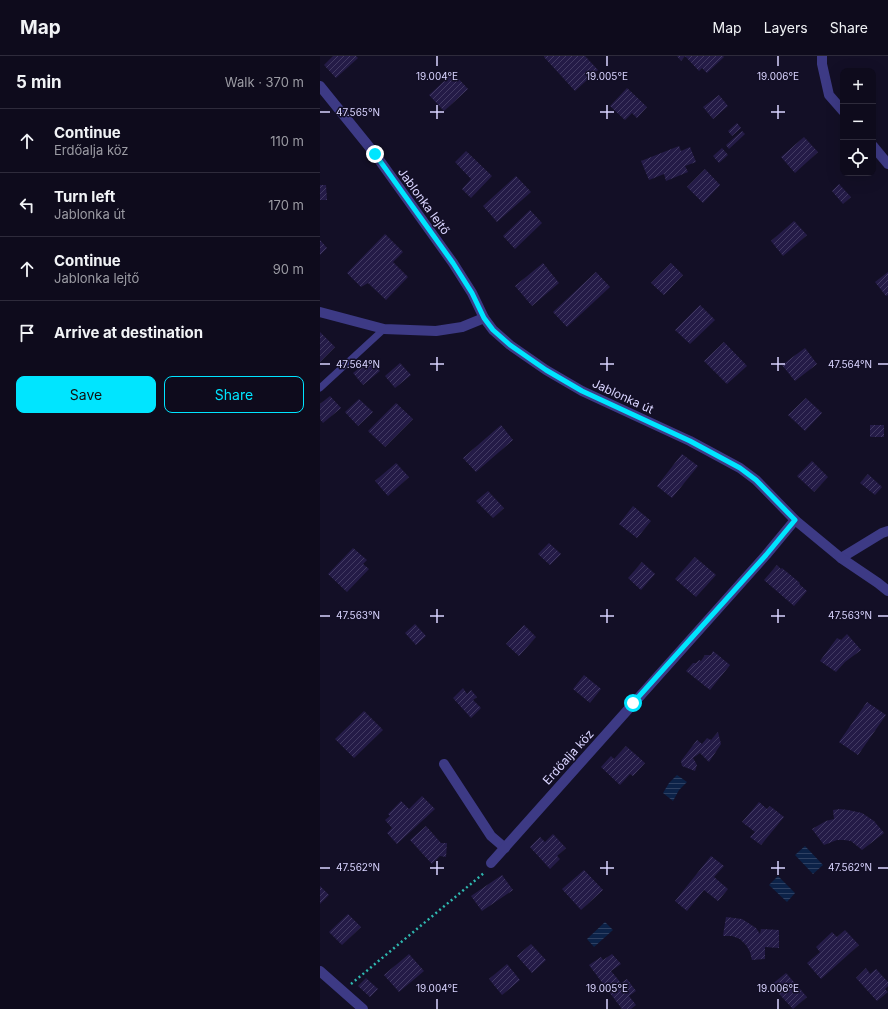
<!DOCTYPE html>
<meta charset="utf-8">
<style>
:root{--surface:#0e0b1c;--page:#171425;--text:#f1f3f6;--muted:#9b9ba3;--line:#2e2b3b;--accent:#00e5ff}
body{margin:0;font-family:Inter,sans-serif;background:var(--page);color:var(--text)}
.controls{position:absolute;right:12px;top:12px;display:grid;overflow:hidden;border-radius:8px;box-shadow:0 4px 16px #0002}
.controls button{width:36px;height:36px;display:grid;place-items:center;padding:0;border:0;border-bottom:1px solid var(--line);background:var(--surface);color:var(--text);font:20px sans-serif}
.stop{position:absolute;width:12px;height:12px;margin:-9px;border:3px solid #00e5ff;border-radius:50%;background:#fff}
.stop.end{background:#00e5ff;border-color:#fff;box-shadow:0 1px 4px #0008}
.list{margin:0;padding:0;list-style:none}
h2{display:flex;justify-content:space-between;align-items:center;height:52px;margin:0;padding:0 16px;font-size:17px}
h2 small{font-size:13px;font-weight:400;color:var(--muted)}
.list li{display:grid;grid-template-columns:26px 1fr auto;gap:12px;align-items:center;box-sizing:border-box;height:64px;padding:0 16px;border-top:1px solid var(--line)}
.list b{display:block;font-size:15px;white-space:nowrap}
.list p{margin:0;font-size:13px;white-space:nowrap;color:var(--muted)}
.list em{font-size:13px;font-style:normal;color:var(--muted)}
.actions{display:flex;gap:8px;padding:12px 16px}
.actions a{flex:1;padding:9px 0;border:1px solid var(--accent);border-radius:8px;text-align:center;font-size:14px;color:var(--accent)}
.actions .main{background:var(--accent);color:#111}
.icon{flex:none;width:22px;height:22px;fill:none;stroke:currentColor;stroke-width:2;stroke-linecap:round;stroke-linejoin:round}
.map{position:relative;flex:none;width:568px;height:953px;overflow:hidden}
header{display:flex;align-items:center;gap:24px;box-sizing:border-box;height:56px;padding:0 20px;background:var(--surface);border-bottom:1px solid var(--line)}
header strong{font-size:19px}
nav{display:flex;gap:22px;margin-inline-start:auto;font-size:14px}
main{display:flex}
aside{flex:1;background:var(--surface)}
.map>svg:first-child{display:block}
.water{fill:url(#water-rules)}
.building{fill:url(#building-hatch)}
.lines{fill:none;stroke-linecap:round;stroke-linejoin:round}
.path{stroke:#2fb8b0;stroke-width:2.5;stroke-dasharray:2 3;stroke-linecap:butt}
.service{stroke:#3d3a85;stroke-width:7}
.minor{stroke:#3d3a85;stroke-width:10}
.tertiary{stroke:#3d3a85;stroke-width:10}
.route{stroke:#00e5ff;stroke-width:5}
.ticks{fill:none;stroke:#d9d4ff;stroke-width:1.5}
.labels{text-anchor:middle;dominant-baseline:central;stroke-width:3;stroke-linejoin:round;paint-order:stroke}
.street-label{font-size:12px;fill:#d9d4ff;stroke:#130f26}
.ticks-label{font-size:10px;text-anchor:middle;fill:#d9d4ff;stroke:#130f26;stroke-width:3;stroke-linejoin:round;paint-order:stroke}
</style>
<header>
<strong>Map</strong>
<nav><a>Map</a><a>Layers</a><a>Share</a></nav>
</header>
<main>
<aside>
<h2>5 min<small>Walk · 370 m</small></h2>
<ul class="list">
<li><svg class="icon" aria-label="ahead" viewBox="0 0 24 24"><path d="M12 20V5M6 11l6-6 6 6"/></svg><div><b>Continue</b><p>Erdőalja köz</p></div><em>110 m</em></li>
<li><svg class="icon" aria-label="left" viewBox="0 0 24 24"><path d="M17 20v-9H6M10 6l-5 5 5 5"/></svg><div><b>Turn left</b><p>Jablonka út</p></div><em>170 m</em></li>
<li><svg class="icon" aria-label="ahead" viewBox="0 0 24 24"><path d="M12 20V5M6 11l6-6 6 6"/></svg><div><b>Continue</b><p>Jablonka lejtő</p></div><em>90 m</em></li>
<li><svg class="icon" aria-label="arrive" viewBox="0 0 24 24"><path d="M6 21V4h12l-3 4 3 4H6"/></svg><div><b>Arrive at destination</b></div></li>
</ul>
<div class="actions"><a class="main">Save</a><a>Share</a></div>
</aside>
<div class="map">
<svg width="568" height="953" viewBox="0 0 568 953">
<defs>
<pattern id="water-rules" width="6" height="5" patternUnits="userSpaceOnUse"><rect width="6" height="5" fill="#0c2248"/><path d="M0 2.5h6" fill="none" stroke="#2f4163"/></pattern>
<pattern id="building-hatch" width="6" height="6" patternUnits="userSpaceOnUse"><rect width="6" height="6" fill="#241b47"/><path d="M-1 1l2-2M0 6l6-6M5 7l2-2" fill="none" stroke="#433b63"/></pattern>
</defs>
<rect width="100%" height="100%" fill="#130f26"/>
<!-- water -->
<g class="water">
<polygon points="357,719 367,726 359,734 353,745 343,737 349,727"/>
<polygon points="485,790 503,809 493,818 475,799"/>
<polygon points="458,820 475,837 467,846 449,829"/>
<polygon points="285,866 293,874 274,891 267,883"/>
</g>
<!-- building -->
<g class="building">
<polygon points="13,0 36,0 38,2 16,22 4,9"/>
<polygon points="224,0 265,0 278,14 255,35 224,1"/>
<polygon points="357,0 403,0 404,1 387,17 382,12 379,15 365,0 361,5"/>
<polygon points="133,17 148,33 124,55 109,39"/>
<polygon points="307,32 327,51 317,62 312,57 305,64 290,50"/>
<polygon points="399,39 408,50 393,63 383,51"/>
<polygon points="417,67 421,72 412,80 408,75"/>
<polygon points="422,75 425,78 409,93 406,89"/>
<polygon points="484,81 498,96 475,117 461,101"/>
<polygon points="359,90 361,95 370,91 376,106 365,110 368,116 346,125 344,118 329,124 321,105"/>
<polygon points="402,92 408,99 399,107 393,100"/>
<polygon points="146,95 172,120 151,142 142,133 151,123 135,106"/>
<polygon points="385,113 400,129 383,147 367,131"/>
<polygon points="196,120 211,136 177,166 163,150"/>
<polygon points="519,128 531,141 523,148 512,135"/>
<polygon points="0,129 6,129 7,144 0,144"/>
<polygon points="210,154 222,167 195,193 183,180"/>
<polygon points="474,165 487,179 463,200 451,185"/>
<polygon points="65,178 83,196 73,206 88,221 66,244 48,227 41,231 27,217"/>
<polygon points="0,184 7,192 0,199"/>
<polygon points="223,207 239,227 212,250 195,230"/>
<polygon points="351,207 363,219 344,239 331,227"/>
<polygon points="276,216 290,231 247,271 233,256"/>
<polygon points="568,216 568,239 566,240 555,226"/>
<polygon points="380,249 395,264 370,288 355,274"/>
<polygon points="0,276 15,291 0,306"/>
<polygon points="404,286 427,310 407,328 384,305"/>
<polygon points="485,292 497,308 475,325 462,309"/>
<polygon points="50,304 60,315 43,329 33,317"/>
<polygon points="80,307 91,319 75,332 65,320"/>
<polygon points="10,340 21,352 3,367 0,363 0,348"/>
<polygon points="486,342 502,357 485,375 468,359"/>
<polygon points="39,343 53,356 38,370 25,356"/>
<polygon points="76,347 93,363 65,391 48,375"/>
<polygon points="181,369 193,384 156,416 143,402"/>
<rect x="550" y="369" width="14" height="12"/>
<polygon points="362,398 378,410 352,442 337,430"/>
<polygon points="492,405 508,421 494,436 477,420"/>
<polygon points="76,407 89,421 68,440 55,425"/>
<polygon points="548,418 562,431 555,439 540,427"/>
<polygon points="168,435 184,452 173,462 156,445"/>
<polygon points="313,450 331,465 317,482 299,468"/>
<polygon points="229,487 241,498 230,509 218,498"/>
<polygon points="33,492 47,504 43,508 49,513 27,536 8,518"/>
<polygon points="375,501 396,519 376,541 355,523"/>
<polygon points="322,506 335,518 321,534 308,522"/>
<polygon points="457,509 461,513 462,512 480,527 479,528 487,535 474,550 444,524"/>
<polygon points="95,568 106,580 96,589 85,577"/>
<polygon points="204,569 216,581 199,600 186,588"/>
<polygon points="527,578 541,594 525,606 516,616 500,605 517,582 521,584"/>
<polygon points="393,595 410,609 390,634 366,615 373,607 376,607 379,604 381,605 385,599 391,599"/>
<polygon points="264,619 281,633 270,647 253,633"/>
<polygon points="143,632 147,638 151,634 157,641 153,644 161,652 151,662 133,642"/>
<polygon points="547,646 566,659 538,699 519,686"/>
<polygon points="44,655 63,674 34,702 15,683"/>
<polygon points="398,676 401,688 389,706 380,697 373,702 377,709 375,715 362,710 361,705 377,684 382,688 387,682 391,684"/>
<polygon points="306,690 325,707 313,720 310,718 300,729 281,711 291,700 294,703"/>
<polygon points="102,740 115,753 77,788 67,777 72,772 65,764 70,760 68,758 81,745 89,753"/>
<polygon points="439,746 447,753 450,750 464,761 441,789 430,781 435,776 422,766"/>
<polygon points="520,753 528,754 542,757 554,765 564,777 542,794 531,785 524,784 517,784 504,789 492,773 506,765 514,763 513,754"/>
<polygon points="106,770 121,787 127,787 126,801 120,800 112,808 90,784"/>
<polygon points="233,778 246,792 237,800 240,803 230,813 210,791 220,781 225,786"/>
<polygon points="391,800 404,810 394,821 408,833 398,845 384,834 367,855 355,845"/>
<polygon points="264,814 283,834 261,854 242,833"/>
<polygon points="182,819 193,834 162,855 151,840"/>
<polygon points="0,830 9,839 0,848"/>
<polygon points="28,858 41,871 22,889 9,876"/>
<polygon points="406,861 422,863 436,872 440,878 441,873 459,874 459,892 445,891 445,903 432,904 430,896 426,889 420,883 412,880 403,880"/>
<polygon points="525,874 539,889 501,923 487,907 500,896 496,891 512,876 517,881"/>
<polygon points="211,888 226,904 212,917 197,900"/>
<polygon points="89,898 104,915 79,936 64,919"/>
<polygon points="292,898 301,908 291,915 301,927 307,923 316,935 309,940 316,949 311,953 302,953 269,909 281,901 283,904"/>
<polygon points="187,908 200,924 182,939 169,923"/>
<polygon points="546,912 550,918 556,913 568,926 568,930 565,933 568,936 557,945 536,922"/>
<polygon points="466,917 487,941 473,953 451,929"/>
<polygon points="46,922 58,933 50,941 38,930"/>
</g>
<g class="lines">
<!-- path -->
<polyline class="path" points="31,928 164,817"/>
<!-- service -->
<polyline class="service" points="0,332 64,273"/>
<!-- minor -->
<g class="minor">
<polyline points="502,0 502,8 509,39 523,55"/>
<polyline points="553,90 568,108"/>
<polyline points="0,256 64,273 116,275 142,271 164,262"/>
<polyline points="521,502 562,477 568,475"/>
<polyline points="124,708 171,780 185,792"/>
<polyline points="171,807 446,499 475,464"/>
<polyline points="0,915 43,953"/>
</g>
<!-- tertiary -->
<polyline class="tertiary" points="0,30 55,98 133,207 152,237 164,262 173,274 190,289 226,314 262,335 370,385 420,412 436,424 475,464 521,502 558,527 568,535"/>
</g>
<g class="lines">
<!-- route -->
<polyline class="route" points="55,98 133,207 152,237 164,262 173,274 190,289 226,314 262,335 370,385 420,412 436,424 475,464 446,499 313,647"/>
</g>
<!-- ticks -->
<path class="ticks" d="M117,0V10M287,0V10M458,0V10M117,49V63M287,49V63M458,49V63M0,56H10M110,56H124M280,56H294M451,56H465M117,301V315M287,301V315M458,301V315M0,308H10M110,308H124M280,308H294M451,308H465M558,308H568M117,553V567M287,553V567M458,553V567M0,560H10M110,560H124M280,560H294M451,560H465M558,560H568M117,805V819M287,805V819M458,805V819M0,812H10M110,812H124M280,812H294M451,812H465M558,812H568M117,943V953M287,943V953M458,943V953"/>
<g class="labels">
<!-- street labels -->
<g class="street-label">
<text transform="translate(104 145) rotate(54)">Jablonka lejtő</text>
<text transform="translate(303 340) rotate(25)">Jablonka út</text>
<text transform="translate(248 701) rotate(-48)">Erdőalja köz</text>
</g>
</g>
<g class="ticks-label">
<text x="117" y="24">19.004°E</text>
<text x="287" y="24">19.005°E</text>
<text x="458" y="24">19.006°E</text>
<text x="38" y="60">47.565°N</text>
<text x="38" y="312">47.564°N</text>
<text x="530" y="312">47.564°N</text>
<text x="38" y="563">47.563°N</text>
<text x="530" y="563">47.563°N</text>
<text x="38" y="815">47.562°N</text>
<text x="530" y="815">47.562°N</text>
<text x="117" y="936">19.004°E</text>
<text x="287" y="936">19.005°E</text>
<text x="458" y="936">19.006°E</text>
</g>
</svg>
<div class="controls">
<button>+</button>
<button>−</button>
<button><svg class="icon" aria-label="locate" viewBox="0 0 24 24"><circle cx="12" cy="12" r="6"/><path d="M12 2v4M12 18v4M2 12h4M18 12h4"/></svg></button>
</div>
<div class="stop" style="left:313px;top:647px"></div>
<div class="stop end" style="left:55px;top:98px"></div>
</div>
</main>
